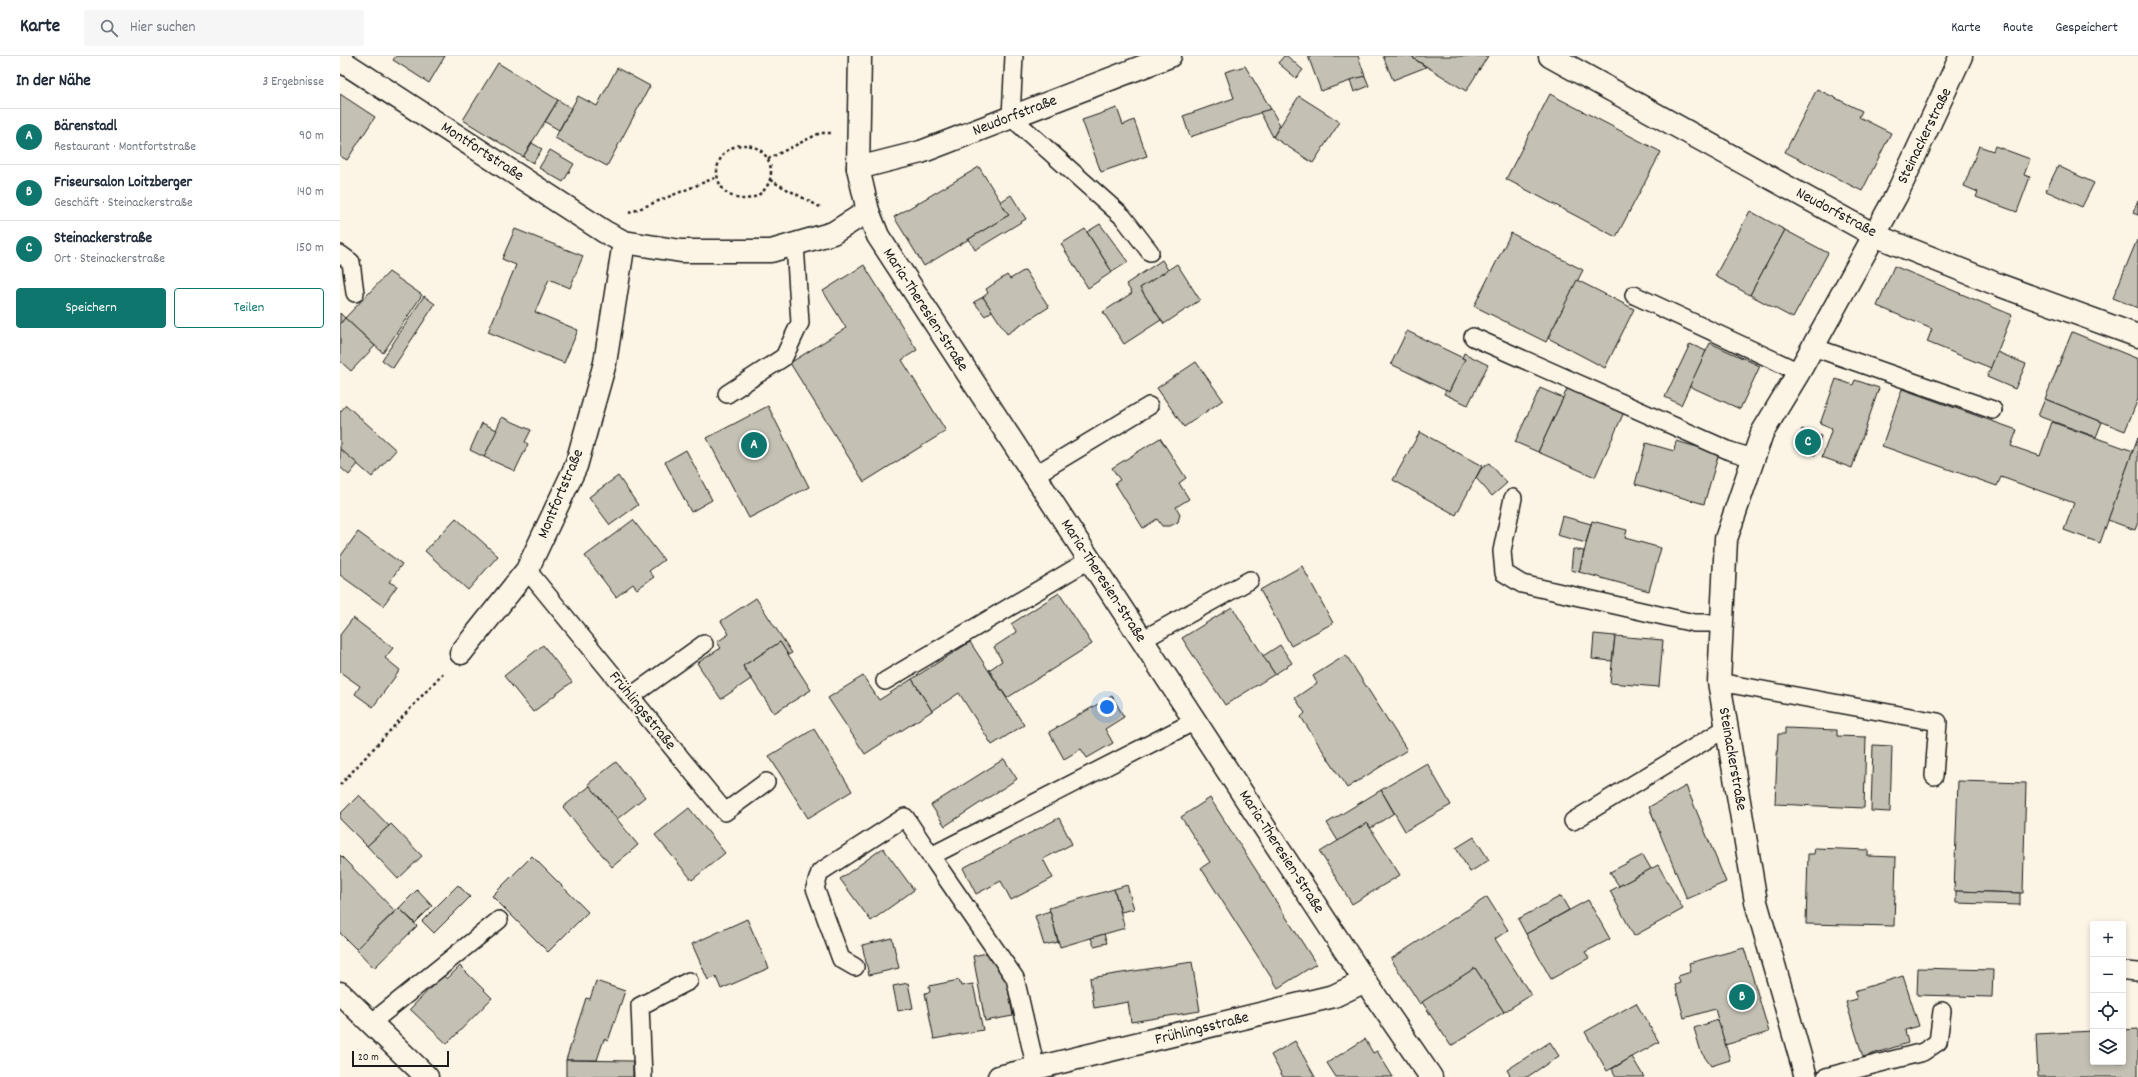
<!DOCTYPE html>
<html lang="de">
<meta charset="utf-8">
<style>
:root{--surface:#fff;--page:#f6f6f7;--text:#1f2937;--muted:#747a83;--line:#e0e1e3;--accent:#0f766e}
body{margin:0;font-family:Dekko,sans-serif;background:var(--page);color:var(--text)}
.controls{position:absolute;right:12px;bottom:12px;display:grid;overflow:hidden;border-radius:4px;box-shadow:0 2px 6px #0003}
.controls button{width:36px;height:36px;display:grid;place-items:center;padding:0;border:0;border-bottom:1px solid var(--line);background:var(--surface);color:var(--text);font:20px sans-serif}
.scale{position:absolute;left:12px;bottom:10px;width:97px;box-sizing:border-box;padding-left:4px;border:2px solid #1c1c1c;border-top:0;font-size:11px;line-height:14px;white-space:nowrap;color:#1c1c1c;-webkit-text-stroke:3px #fcf5e5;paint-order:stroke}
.you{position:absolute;left:767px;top:651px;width:14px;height:14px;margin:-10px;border:3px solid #fff;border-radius:50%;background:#1a73e8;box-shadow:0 0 0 6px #1a73e833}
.badge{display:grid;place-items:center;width:26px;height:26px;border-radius:50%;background:var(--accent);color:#fff;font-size:13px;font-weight:700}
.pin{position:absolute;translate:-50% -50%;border:2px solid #fff;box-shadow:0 1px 4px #0006}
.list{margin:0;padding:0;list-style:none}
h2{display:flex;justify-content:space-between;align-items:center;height:52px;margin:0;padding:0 16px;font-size:17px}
h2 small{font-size:13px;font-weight:400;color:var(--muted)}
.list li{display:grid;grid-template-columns:26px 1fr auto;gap:12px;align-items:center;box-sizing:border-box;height:56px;padding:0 16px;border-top:1px solid var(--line)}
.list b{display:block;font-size:15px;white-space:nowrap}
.list p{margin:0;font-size:13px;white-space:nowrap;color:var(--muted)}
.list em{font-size:13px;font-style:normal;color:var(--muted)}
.actions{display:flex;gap:8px;padding:12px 16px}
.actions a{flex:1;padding:9px 0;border:1px solid var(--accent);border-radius:4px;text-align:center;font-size:14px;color:var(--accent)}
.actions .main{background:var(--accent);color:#fff}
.icon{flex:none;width:22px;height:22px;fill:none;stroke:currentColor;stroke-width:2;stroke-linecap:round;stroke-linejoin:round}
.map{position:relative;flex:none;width:1798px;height:1021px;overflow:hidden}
header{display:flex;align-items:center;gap:24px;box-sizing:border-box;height:56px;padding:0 20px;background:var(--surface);border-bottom:1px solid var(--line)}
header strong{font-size:19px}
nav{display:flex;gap:22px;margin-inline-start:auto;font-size:14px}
.search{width:280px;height:36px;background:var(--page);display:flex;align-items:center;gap:10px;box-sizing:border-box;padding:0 14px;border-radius:4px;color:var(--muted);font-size:15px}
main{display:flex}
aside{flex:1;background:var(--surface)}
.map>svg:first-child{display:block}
.building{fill:#c4c0b3;stroke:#1c1c1c}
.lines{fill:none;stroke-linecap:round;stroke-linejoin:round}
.service-casing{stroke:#1c1c1c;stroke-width:20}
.minor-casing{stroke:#1c1c1c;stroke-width:25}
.path{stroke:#1c1c1c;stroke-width:2.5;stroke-dasharray:3 3;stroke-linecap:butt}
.service{stroke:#fcf5e5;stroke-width:17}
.minor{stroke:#fcf5e5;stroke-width:22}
.labels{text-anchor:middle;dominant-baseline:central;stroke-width:4;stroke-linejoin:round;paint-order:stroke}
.street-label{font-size:16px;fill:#1c1c1c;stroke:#fcf5e5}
</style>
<header>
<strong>Karte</strong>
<div class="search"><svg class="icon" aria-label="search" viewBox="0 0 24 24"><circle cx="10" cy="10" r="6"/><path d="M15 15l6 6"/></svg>Hier suchen</div>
<nav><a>Karte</a><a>Route</a><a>Gespeichert</a></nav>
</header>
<main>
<aside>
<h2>In der Nähe<small>3 Ergebnisse</small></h2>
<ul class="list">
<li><span class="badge">A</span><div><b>Bärenstadl</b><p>Restaurant · Montfortstraße</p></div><em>90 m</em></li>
<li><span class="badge">B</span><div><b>Friseursalon Loitzberger</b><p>Geschäft · Steinackerstraße</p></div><em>140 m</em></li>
<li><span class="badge">C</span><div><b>Steinackerstraße</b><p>Ort · Steinackerstraße</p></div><em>150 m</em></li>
</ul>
<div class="actions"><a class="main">Speichern</a><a>Teilen</a></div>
</aside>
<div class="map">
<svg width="1798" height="1021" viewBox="0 0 1798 1021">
<rect width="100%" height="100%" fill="#fcf5e5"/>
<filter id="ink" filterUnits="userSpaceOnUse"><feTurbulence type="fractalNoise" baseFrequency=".025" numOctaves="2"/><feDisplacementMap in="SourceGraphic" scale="8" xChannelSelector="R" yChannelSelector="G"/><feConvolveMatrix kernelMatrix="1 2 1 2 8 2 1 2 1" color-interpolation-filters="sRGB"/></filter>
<g filter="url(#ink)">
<!-- building -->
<g class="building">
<polygon points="56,0 105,0 89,27 53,4"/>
<polygon points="944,0 947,0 963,14 956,22 938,7"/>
<polygon points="968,0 1018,0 1025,20 981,35"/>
<polygon points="1043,0 1074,0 1073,2 1086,11 1053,24"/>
<polygon points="1074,0 1148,0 1126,35 1073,2"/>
<polygon points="158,7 218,44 183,101 123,64"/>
<polygon points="905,10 931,53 850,81 843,60 894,42 885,16"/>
<polygon points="277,12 310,30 267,110 215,82 238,40 257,50"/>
<polygon points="1025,20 1029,30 1014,36 1010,24"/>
<polygon points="1477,33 1522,55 1519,61 1551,77 1522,135 1445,96"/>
<polygon points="0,38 35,61 7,104 0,100"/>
<polygon points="1210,38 1321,96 1276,181 1166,123"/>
<polygon points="959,40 1000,66 973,107 933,81"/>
<polygon points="218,44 231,52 219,74 205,66"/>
<polygon points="777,52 783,69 794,64 807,100 761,116 742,64"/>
<polygon points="931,53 940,69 933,81 920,56"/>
<polygon points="192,87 202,93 193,107 183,101"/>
<polygon points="1639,90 1653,95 1655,90 1690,103 1684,119 1690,121 1677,156 1636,141 1638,136 1624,130"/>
<polygon points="210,94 234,108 223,126 199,112"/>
<polygon points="1718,110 1754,127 1742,151 1706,135"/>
<polygon points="639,111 669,159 584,210 554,161"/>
<polygon points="671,139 686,163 635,194 629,183 669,159 660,146"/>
<polygon points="1798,144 1798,159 1793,157"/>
<polygon points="1410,155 1445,174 1410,239 1375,220"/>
<polygon points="760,168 788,206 772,216 747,176"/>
<polygon points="175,173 243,200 230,232 209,223 195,256 238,274 224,307 148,276 176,209 162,203"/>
<polygon points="745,173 772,216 748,232 721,188"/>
<polygon points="1445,174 1488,197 1453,262 1410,239"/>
<polygon points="1171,177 1243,214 1206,286 1134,250"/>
<polygon points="1797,184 1798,185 1798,252 1773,242"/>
<polygon points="822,204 828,214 800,232 821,264 784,288 763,256 792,237 786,228"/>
<polygon points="837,208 860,244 824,268 800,232"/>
<polygon points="524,209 577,294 562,304 606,375 524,426 450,307 506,272 483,235"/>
<polygon points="1554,210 1672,259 1651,312 1587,286 1592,273 1537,250"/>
<polygon points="685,214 709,251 667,278 643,241 648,237 646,233 667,219 670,223"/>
<polygon points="49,216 82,239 43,297 5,262"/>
<polygon points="1237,224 1294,253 1265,312 1208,282"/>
<polygon points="84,240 95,248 53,312 42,304"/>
<polygon points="643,241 652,255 645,260 634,246"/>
<polygon points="0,257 5,262 0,268"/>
<polygon points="5,262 35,290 11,315 0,305 0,268"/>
<polygon points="1067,275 1125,303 1109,336 1051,308"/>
<polygon points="1732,276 1798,303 1798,343 1785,375 1705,343"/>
<polygon points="1370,287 1420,310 1400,353 1349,330"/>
<polygon points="1350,288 1366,295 1341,349 1325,341"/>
<polygon points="1657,296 1686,308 1675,333 1647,321"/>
<polygon points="1124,297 1148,309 1128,349 1104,338 1106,334 1109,336 1125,303 1122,302"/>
<polygon points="856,306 883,344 844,371 817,332"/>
<polygon points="1496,323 1513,329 1515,324 1539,332 1512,412 1482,401 1492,373 1480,368"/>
<polygon points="1228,331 1284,356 1255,421 1198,396"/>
<polygon points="1200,332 1223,342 1198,396 1175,386"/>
<polygon points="1562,333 1677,374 1671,390 1700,400 1712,366 1793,395 1760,487 1724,474 1734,447 1661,421 1657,430 1542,390"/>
<polygon points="1705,343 1762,366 1756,381 1698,360"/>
<polygon points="6,349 56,394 32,421 0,393 0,356"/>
<polygon points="428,350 469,431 409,462 367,382"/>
<polygon points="162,361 191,374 185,386 188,388 175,415 144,401"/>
<polygon points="142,367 157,374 144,401 130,394"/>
<polygon points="1462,373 1481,380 1475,399 1455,392"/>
<polygon points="1080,376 1142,410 1116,459 1053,424"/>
<polygon points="1798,381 1798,466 1795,474 1768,464"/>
<polygon points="820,382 846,422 839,427 849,443 836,451 840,458 838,466 830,470 822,470 817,463 803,472 775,427 780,424 772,412"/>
<polygon points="1336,385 1379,397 1364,448 1295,428 1306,387 1334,395"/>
<polygon points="0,393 18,408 9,419 0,411"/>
<polygon points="346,394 372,444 351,456 325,406"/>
<polygon points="1149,407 1167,427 1152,440 1136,422 1141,413"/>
<polygon points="278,420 298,449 270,469 249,441"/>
<polygon points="1222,460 1251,468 1246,487 1217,479"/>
<polygon points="116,462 158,500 128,534 85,495"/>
<polygon points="293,464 324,504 309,515 314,521 297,533 293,528 276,541 245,500"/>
<polygon points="1252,465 1287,474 1285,482 1321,492 1309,535 1239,516"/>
<polygon points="18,476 62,508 49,526 57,530 43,550 0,519 0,501"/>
<polygon points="1233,493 1244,495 1239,516 1231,514"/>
<polygon points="962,510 993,567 951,590 920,534"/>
<polygon points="719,537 752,588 667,642 649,614 662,605 654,591 677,576 671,568"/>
<polygon points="416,542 452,597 448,599 440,586 403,610 411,623 381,643 357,607 381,592 377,586 389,578 381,565"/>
<polygon points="892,551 935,618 885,649 842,582"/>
<polygon points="13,562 53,592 45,602 60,614 33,651 15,638 20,630 0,616 0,579"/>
<polygon points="1254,578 1275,580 1272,605 1252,603"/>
<polygon points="1275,580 1323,584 1319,631 1270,627"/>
<polygon points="440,586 471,634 434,657 403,610"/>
<polygon points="630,586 684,669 652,689 619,637 592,655 572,623"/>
<polygon points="203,589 232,626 193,656 164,620"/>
<polygon points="940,589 952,607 935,618 923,600"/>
<polygon points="1006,599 1067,694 1007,732 961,661 965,657 955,642 977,627 973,620"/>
<polygon points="523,620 539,644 572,623 592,655 525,698 488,642"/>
<polygon points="772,640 784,661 765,673 773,687 747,702 741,693 724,703 709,676"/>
<polygon points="1445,672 1497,674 1497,680 1526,681 1524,752 1435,748 1438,678 1445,678"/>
<polygon points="474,673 512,735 468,762 429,700"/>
<polygon points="1533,689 1552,690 1550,756 1531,755"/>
<polygon points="664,703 677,723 605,770 591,749"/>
<polygon points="276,706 305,741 277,763 248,728"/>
<polygon points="1087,707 1111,749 1065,775 1041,734"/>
<polygon points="1618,725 1686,727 1683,837 1614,835"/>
<polygon points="250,730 298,789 272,811 223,751"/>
<polygon points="1346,730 1386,826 1347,843 1309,751"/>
<polygon points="1041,734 1054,757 1031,772 1027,767 998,785 987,767"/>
<polygon points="19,739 49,770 27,790 0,763 0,758"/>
<polygon points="870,742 976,908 938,932 861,812 870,806 841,761"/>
<polygon points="349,752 385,797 352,824 315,779"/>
<polygon points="719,762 732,788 703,803 713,822 671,844 661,825 636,838 623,812"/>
<polygon points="1027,767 1060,819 1012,848 980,796"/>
<polygon points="51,768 82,800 58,823 27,790"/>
<polygon points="1134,781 1149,804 1130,816 1116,792"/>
<polygon points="543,792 574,834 531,865 500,823"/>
<polygon points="1475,792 1528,794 1528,800 1556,801 1554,870 1466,868 1468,798 1474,798"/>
<polygon points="0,799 55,855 16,893 0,877"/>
<polygon points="1303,799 1311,813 1279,830 1270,816"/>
<polygon points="192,800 248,856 208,896 152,840"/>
<polygon points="1318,809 1343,853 1294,880 1270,835"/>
<polygon points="118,829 130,841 94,877 82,865"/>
<polygon points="787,829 794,853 781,856 774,833"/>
<polygon points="774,833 785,872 720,891 709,852"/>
<polygon points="77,834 92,850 75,867 59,852"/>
<polygon points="1616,835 1680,837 1680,849 1616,847"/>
<polygon points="1221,840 1229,854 1186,878 1178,863"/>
<polygon points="1147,841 1168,874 1155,883 1191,939 1164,956 1135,912 1080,948 1051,903"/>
<polygon points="1248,844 1270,883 1245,896 1249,902 1211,923 1186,878"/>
<polygon points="59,852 77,870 34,912 16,893"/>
<polygon points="710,855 718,886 704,889 695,860"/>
<polygon points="407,863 429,912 381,933 376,921 368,924 352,888"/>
<polygon points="764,878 767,887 754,890 751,882"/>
<polygon points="552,882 559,912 529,919 522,889"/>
<polygon points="1404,892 1429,976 1385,989 1375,953 1344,962 1335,929 1340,927 1338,920 1351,916 1349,907"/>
<polygon points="647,897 667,926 673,960 645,965 633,900"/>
<polygon points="852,906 860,955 791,966 788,946 754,952 750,922"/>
<polygon points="120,910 152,942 107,988 70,953 103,919 107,923"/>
<polygon points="1135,912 1164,956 1111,990 1082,946"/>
<polygon points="1578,912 1653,914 1652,941 1577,939"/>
<polygon points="1563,920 1579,970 1565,974 1568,987 1523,1001 1506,946 1517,943 1514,935"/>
<polygon points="619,924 621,930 633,928 643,974 594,983 585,937 590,936 589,930"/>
<polygon points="256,925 285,935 268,985 264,983 257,1004 226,1004 246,942 250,943"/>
<polygon points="568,927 573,952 558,955 553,930"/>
<polygon points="1296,947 1319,986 1267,1015 1245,976"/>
<polygon points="1378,964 1390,1004 1371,1010 1361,996 1354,972"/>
<polygon points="1798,973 1798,1021 1698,1021 1696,978 1753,975 1753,1006 1783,1006 1783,974"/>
<polygon points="1025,983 1033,997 1037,995 1053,1021 996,1021 987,1007"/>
<polygon points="955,985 975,1021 943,1021 931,999"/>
<polygon points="1210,986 1219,1000 1187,1021 1171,1021 1167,1014"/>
<polygon points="1292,1001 1304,1021 1276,1021 1272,1013"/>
<polygon points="226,1004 293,1005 293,1021 226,1021"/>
</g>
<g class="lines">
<!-- service casing -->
<g class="service-casing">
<g id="service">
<polyline points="674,0 671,61 783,161 810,196"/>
<polyline points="0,198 11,206 15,237"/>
<polyline points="1294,239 1459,316"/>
<polyline points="1133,281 1390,395 1413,402"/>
<polyline points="1473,291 1653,354"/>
<polyline points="387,338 444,301 460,267 455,188"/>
<polyline points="693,420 809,350"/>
<polyline points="1173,442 1162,495 1164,517 1182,528 1354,567 1382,567"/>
<polyline points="187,514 385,756 426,726"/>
<polyline points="802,584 910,524"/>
<polyline points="545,625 749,504"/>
<polyline points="1379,626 1598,666 1594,720"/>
<polyline points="290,641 364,588"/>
<polyline points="1233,765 1386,672"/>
<polyline points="591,800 675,922 696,1013"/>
<polyline points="515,911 501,903 475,832 480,816 565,761 591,800 855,665"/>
<polyline points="1786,915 1798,916"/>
<polyline points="31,967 159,864"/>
<polyline points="303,1021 300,950 349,925"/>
<polyline points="1486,1021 1583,996 1598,986 1602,955"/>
</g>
</g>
<!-- minor casing -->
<g class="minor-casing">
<g id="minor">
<polyline points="520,0 518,112 528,155 538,180 1025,925 1091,1021"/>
<polyline points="1210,0 1534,179 1659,229 1798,280"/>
<polyline points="0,4 265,176 284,186 341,195 431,195 493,177 528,155"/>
<polyline points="518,112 581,96 830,0"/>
<polyline points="121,597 187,514 236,410 265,307 284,186"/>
<polyline points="0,937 87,1021"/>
<polyline points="659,1021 994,940 1025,925"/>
<polyline points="1466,1021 1416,846 1379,626 1386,483 1422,377 1459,316 1556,140 1621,0"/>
</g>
</g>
<!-- path -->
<g class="path">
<circle cx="404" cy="116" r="27"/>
<polyline points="428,103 480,77 491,77"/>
<polyline points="430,124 480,151"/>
<polyline points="289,157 377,121"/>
<polyline points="0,729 103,617"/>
</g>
<!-- service -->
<use href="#service" class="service"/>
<!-- minor -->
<use href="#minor" class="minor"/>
</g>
</g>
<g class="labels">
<!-- street labels -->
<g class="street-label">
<text transform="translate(675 60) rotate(-21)">Neudorfstraße</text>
<text transform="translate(1585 80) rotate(-64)">Steinackerstraße</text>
<text transform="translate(142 96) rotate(33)">Montfortstraße</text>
<text transform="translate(1496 157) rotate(28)">Neudorfstraße</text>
<text transform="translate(585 254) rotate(57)">Maria-Theresien-Straße</text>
<text transform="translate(221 438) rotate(-67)">Montfortstraße</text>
<text transform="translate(763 525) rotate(57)">Maria-Theresien-Straße</text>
<text transform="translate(302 655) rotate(51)">Frühlingsstraße</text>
<text transform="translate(1392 703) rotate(80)">Steinackerstraße</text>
<text transform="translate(941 796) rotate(57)">Maria-Theresien-Straße</text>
<text transform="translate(862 973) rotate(-14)">Frühlingsstraße</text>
</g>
</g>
</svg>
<div class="controls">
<button>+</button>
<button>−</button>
<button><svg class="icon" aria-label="locate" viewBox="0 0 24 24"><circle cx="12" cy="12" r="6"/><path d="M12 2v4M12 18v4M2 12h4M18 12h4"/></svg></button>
<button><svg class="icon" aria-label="layers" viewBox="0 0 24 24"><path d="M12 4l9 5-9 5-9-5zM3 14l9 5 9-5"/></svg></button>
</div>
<div class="scale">20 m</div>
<div class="you"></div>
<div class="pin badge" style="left:414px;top:389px">A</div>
<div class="pin badge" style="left:1402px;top:941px">B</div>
<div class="pin badge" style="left:1468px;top:386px">C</div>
</div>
</main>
